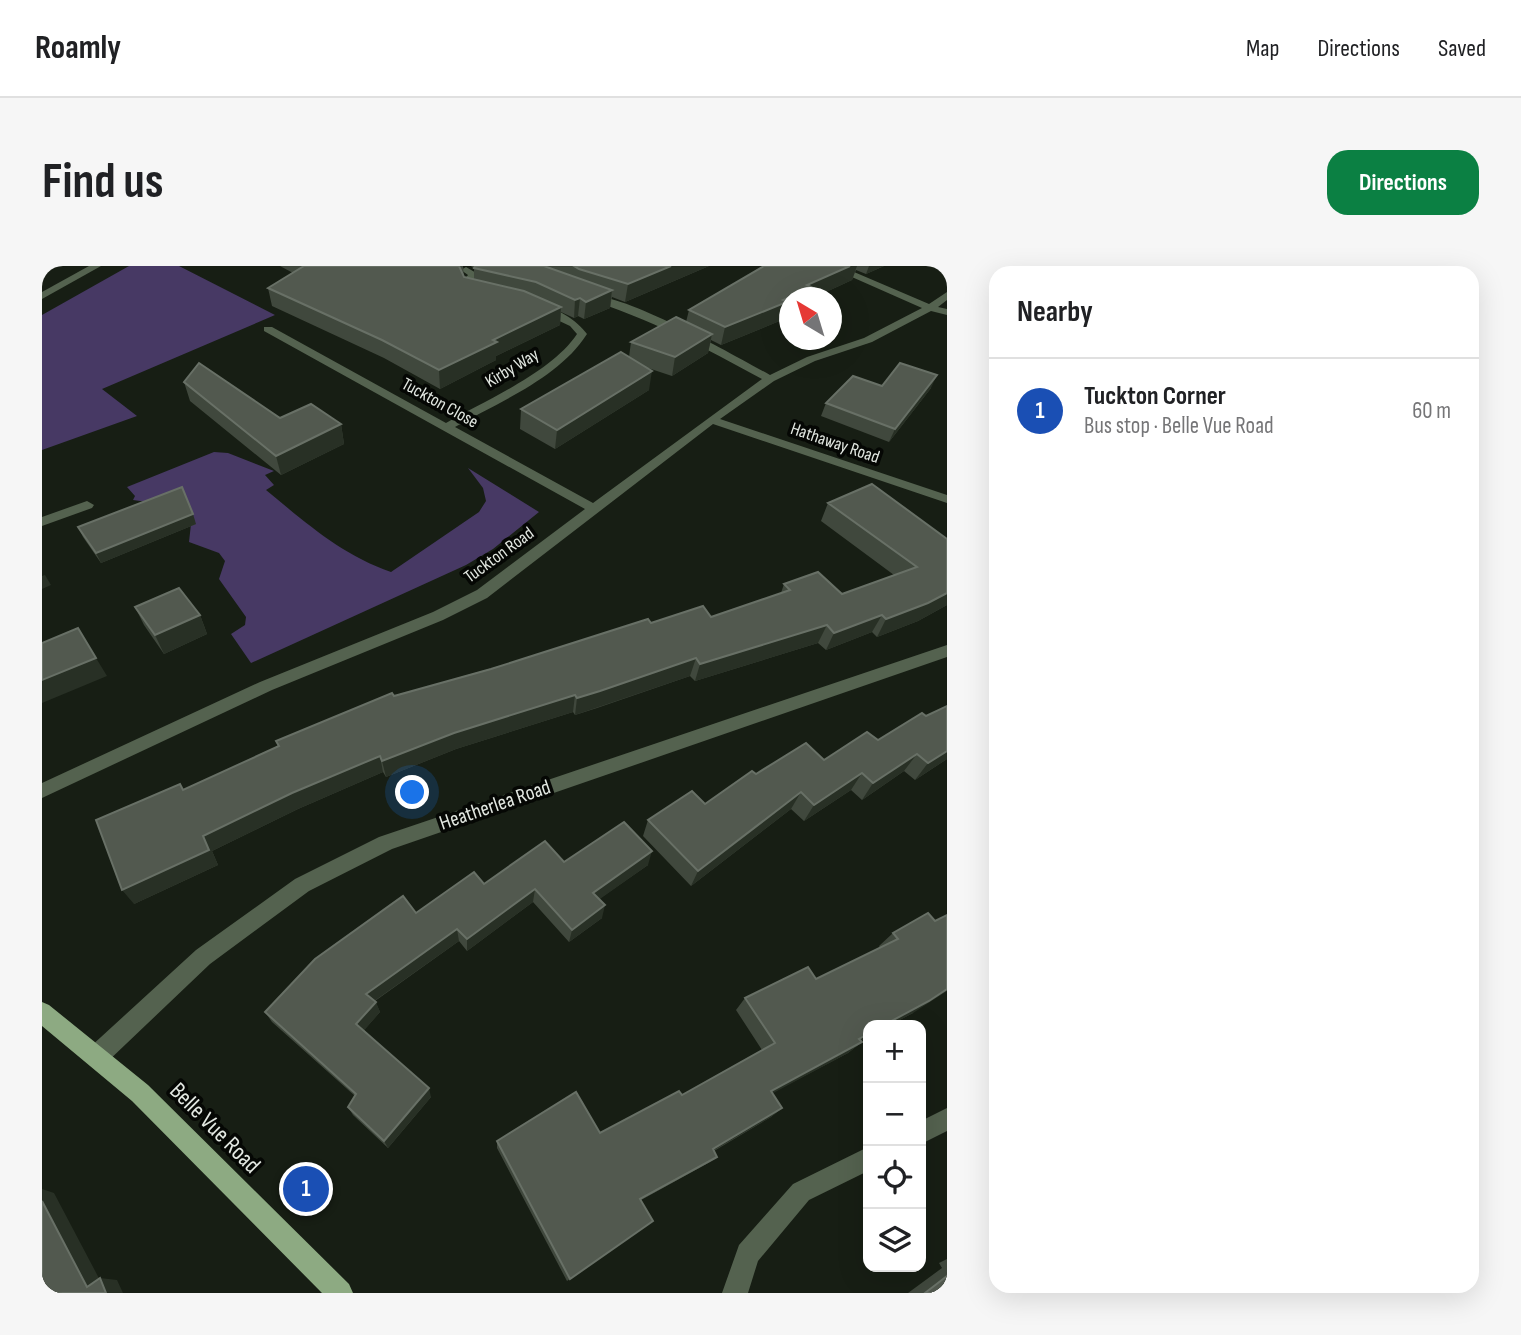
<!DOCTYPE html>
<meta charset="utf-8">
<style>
:root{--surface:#fff;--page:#f6f6f6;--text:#202124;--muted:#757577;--line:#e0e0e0;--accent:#0b8043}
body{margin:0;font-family:"Sofia Sans Condensed",sans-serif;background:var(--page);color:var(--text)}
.controls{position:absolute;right:21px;bottom:21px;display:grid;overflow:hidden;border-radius:14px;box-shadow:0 7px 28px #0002}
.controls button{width:63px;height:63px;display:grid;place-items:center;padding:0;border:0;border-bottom:2px solid var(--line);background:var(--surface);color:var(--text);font:35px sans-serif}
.compass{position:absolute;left:737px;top:21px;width:63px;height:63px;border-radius:50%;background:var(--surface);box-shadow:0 7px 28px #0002;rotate:322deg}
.you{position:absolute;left:371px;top:527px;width:24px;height:24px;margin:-18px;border:5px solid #fff;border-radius:50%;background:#1a73e8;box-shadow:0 0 0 10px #1a73e833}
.badge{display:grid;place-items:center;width:46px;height:46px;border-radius:50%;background:var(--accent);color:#fff;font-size:23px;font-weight:700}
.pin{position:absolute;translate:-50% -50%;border:4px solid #fff;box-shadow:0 2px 7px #0006}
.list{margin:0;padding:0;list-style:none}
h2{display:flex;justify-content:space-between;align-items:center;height:91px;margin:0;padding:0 28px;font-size:30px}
h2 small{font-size:23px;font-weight:400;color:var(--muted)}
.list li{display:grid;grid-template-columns:46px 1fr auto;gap:21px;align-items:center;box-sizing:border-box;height:105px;padding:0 28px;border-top:2px solid var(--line)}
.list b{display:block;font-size:26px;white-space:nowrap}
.list p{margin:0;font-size:23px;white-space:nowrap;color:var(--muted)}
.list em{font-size:23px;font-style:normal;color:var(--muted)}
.icon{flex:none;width:38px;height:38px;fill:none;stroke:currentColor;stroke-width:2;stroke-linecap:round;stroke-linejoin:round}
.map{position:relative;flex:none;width:905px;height:1027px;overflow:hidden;border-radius:21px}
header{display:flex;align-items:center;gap:42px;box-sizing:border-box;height:98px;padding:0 35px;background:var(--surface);border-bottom:2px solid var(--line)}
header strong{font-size:33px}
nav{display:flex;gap:38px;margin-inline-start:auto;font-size:24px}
.intro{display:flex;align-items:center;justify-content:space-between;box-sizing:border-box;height:168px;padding:0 42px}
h1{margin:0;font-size:49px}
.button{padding:18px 32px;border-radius:21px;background:var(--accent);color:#fff;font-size:24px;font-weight:700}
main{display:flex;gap:42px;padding:0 42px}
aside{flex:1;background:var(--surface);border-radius:21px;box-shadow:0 7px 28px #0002}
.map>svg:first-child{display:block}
.green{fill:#473964}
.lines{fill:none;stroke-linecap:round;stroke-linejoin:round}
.minor{fill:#54624f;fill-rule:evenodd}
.major{fill:#8daa82;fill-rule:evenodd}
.wall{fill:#40483d}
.shaded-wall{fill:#283025}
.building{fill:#52594f;stroke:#687066;stroke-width:2}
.labels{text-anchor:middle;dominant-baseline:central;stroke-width:7;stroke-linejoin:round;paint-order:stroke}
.far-street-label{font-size:18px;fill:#e3e8e2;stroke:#050704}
.street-label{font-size:21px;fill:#e3e8e2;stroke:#050704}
.near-street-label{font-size:24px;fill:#e3e8e2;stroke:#050704}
</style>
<header>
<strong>Roamly</strong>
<nav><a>Map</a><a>Directions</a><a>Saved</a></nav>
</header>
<div class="intro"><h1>Find us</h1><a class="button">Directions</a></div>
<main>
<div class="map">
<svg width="905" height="1027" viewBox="0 0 905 1027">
<rect width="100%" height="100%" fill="#171e14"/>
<!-- green -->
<g class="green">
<polygon points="87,0 137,0 233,49 60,123 95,150 0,184 0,49"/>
<path d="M172,186L186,187L232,205L223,209L232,219L224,224C264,257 300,289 349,306L437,246L444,235L441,222L426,202L497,246L451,283L424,299L209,397L189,368L203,359L204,351L177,313L183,295L177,287L147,276L149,258L119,238L91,234L93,230L85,221Z"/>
</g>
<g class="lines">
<!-- minor -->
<g class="minor">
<polygon points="47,0 59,0 0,33 0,26"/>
<path d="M785,0H798L887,38L905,26V34L896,41L905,43V49L889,45L830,76L773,95L732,115L678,153L905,229V237L671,158L445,332L401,354L230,424L0,532V517L218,416L391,346L435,324L543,243L222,65V61H230L404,157C444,134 510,106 535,68L528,60L494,44V40C512,39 535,54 545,68C517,112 457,136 413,161L551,237L720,113C663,82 607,52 544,33V29C581,26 692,89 728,109L765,91L822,72L880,42Z"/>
<polygon points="424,1 436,8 428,19 437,24 437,28 423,26 418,19 426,9 419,4"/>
<polygon points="45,235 52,239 50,242 0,260 0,251"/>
<polygon points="905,379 905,391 350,583 267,625 168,698 63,798 55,801 47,798 44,790 47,782 154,684 253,613 337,571"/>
<polygon points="905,842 905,865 879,878 879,855"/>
<polygon points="826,881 826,905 767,934 716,995 706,1027 680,1027 697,979 751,918"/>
</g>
<!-- major -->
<polygon class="major" points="0,736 7,739 106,819 307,1018 311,1027 280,1027 90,835 0,760"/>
</g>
<!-- wall -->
<g class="wall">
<polygon points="238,0 421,0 422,11 432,13 432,3 429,0 667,0 583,36 570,31 568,42 542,53 536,50 532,52 519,46 518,59 454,90 454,94 398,123 342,92 230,40 226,22 251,7"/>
<polygon points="722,0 842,0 824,8 814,4 810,14 771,32 747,32 747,47 741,49 740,54 679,79 669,74 666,87 630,110 603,101 607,124 513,183 478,163 479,143 587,91 589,76 644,56 647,44"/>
<polygon points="142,116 238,152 299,158 302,178 239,209 148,135"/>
<polygon points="840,120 889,122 847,176 779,150 784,137"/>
<polygon points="786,237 905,273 905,339 876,355 835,371 830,366 784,384 776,377 653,415 648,410 555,442 533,449 531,446 414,483 344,511 341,506 256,543 170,585 176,599 92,638 141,524 236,481 234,475 352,430 609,357 669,351 739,327 742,318 800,328 852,309 779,255"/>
<polygon points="154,258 59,297 41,271 36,261"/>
<polygon points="93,341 158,349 165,368 122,388 102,359"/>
<polygon points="836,474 905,493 873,514 862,505 820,534 809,524 762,555 749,543 649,620 601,570 606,554 663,538 714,508 782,494"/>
<polygon points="522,596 606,599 557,633 560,652 527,676 491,636 425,685 417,675 333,735 338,746 322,764 389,831 346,882 311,849 306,841 313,830 230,756 223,746 374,647 442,618"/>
<polygon points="886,647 871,747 848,759 826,759 826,771 819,775 820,776 806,787 730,827 740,842 729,851 672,885 675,891 666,897 599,934 611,955 525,1015 455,882 455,875 558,867 640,829 720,784 694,744 703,732 774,713 838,682 837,680 851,667"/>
<polygon points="905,993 905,1027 866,1027 900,1002 897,997"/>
</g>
<!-- shaded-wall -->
<g class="shaded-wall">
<polygon points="629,0 667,0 583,36 586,18"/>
<polygon points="808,0 815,0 810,14 771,32 747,32 747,47 741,49 740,54 679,79 683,61 741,34 765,19"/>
<polygon points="827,0 842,0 824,8"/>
<polygon points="570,24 568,42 542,53 544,36"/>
<polygon points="538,32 536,50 532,52 533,34"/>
<polygon points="519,41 518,59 454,90 454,94 398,123 397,104 451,74"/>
<polygon points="670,68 666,87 630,110 633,91"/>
<polygon points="610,105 607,124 513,183 515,164"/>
<polygon points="895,109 889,122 847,176 853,163"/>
<polygon points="299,158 302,178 239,209 234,190"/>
<polygon points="151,248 154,258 59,297 54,287"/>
<polygon points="3,309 9,319 0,323 0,310"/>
<polygon points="905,327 905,339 876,355 835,371 844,353"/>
<polygon points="158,349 165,368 122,388 113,369"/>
<polygon points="840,349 830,366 784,384 792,367"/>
<polygon points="785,359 776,377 653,415 658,398"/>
<polygon points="54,392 65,410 0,437 0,414"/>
<polygon points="654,392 648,410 533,449 535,432"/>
<polygon points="533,429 531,446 414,483 344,511 340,495 412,467"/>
<polygon points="905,485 905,493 873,514 886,497"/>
<polygon points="875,488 862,505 820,534 831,517"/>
<polygon points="338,490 341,506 256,543 170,585 176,599 92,638 80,624 161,570 250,527"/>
<polygon points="820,507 809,524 762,555 772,539"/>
<polygon points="759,526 749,543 649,620 656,605"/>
<polygon points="610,585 606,599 548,640 551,627"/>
<polygon points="493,623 491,636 425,685 425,673"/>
<polygon points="563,639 560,652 527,676 530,664"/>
<polygon points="415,663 417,675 328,738 324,728"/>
<polygon points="905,723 905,725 871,747 848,759 842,759"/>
<polygon points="334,736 338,746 319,768 314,758"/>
<polygon points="826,768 826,771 803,784 817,773"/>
<polygon points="820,776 806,787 718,834 729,825"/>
<polygon points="387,822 389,831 346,882 342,875"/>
<polygon points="740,842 729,851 662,890 671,883"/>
<polygon points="675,891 666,897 592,938 598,933"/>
<polygon points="0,923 12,927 60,1018 58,1012 75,1014 81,1027 64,1027 45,1021 0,935"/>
</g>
<!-- building -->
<g class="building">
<polygon points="262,0 417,0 422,11 482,25 519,41 451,74 455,76 397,104 340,74 226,22"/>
<polygon points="433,0 502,0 570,24 544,36 538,32 533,34 494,16 432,2"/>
<polygon points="532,0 629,0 586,18 537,3"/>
<polygon points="722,0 808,0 765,19 771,22 741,34 745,36 683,61 647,44"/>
<polygon points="634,51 670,68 633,91 589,76"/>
<polygon points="579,86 610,105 515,164 479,143"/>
<polygon points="157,97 238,152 269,138 299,158 234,190 142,116"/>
<polygon points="858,97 895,109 853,163 784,137 811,110 840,120"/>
<polygon points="830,218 905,273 905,327 886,337 844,353 840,349 792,367 785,359 658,398 654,392 558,425 535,432 533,429 412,467 340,495 338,490 250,527 161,570 167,584 80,624 54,554 138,518 141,524 237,480 234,475 350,427 352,430 449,403 606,353 609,357 661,340 669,351 748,324 742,318 776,306 800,328 875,301 786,237"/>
<polygon points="140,221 151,248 54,287 36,261"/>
<polygon points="137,322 158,349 113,369 93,341"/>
<polygon points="36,362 54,392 0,414 0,377"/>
<polygon points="905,440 905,485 886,497 875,488 831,517 820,507 772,539 759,526 656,605 606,554 650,525 663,538 710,505 714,508 764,477 782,494 825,466 836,474 880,447 884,450"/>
<polygon points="582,556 610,585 551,627 563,639 530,664 493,623 425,673 415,663 324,728 334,736 314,758 387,822 342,875 306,841 314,828 223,746 273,693 361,630 374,647 432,606 442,618 503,575 522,596"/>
<polygon points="886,647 893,655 905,649 905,723 887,735 842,759 826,759 826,768 817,773 820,776 729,825 740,842 671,883 675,891 598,933 611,955 528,1013 455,875 534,826 558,867 637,825 640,829 733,777 703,732 766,701 774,713 856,673 851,667"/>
<polygon points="0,935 45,1021 58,1012 64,1027 0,1027"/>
<polygon points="905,1010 905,1027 883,1027"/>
</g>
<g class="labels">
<!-- far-street labels -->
<g class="far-street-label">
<text transform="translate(470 102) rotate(-31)">Kirby Way</text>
<text transform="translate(398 137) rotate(29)">Tuckton Close</text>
<text transform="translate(793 177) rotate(19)">Hathaway Road</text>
<text transform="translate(457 289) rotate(-36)">Tuckton Road</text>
</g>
<!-- street labels -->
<g class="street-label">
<text transform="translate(453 539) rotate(-19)">Heatherlea Road</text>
</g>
<!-- near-street labels -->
<g class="near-street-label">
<text transform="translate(173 862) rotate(45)">Belle Vue Road</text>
</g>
</g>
</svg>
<div class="controls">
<button>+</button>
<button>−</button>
<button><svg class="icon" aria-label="locate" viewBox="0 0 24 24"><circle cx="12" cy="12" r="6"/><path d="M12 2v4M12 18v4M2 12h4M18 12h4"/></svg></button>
<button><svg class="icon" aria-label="layers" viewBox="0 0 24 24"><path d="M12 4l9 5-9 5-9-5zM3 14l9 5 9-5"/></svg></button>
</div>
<svg class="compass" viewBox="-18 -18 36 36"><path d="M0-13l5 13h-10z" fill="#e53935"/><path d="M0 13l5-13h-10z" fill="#757577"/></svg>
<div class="you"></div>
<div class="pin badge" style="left:264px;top:923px;background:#1a4fb4">1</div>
</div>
<aside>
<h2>Nearby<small></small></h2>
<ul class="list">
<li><span class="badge" style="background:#1a4fb4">1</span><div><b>Tuckton Corner</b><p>Bus stop · Belle Vue Road</p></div><em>60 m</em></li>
</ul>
</aside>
</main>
